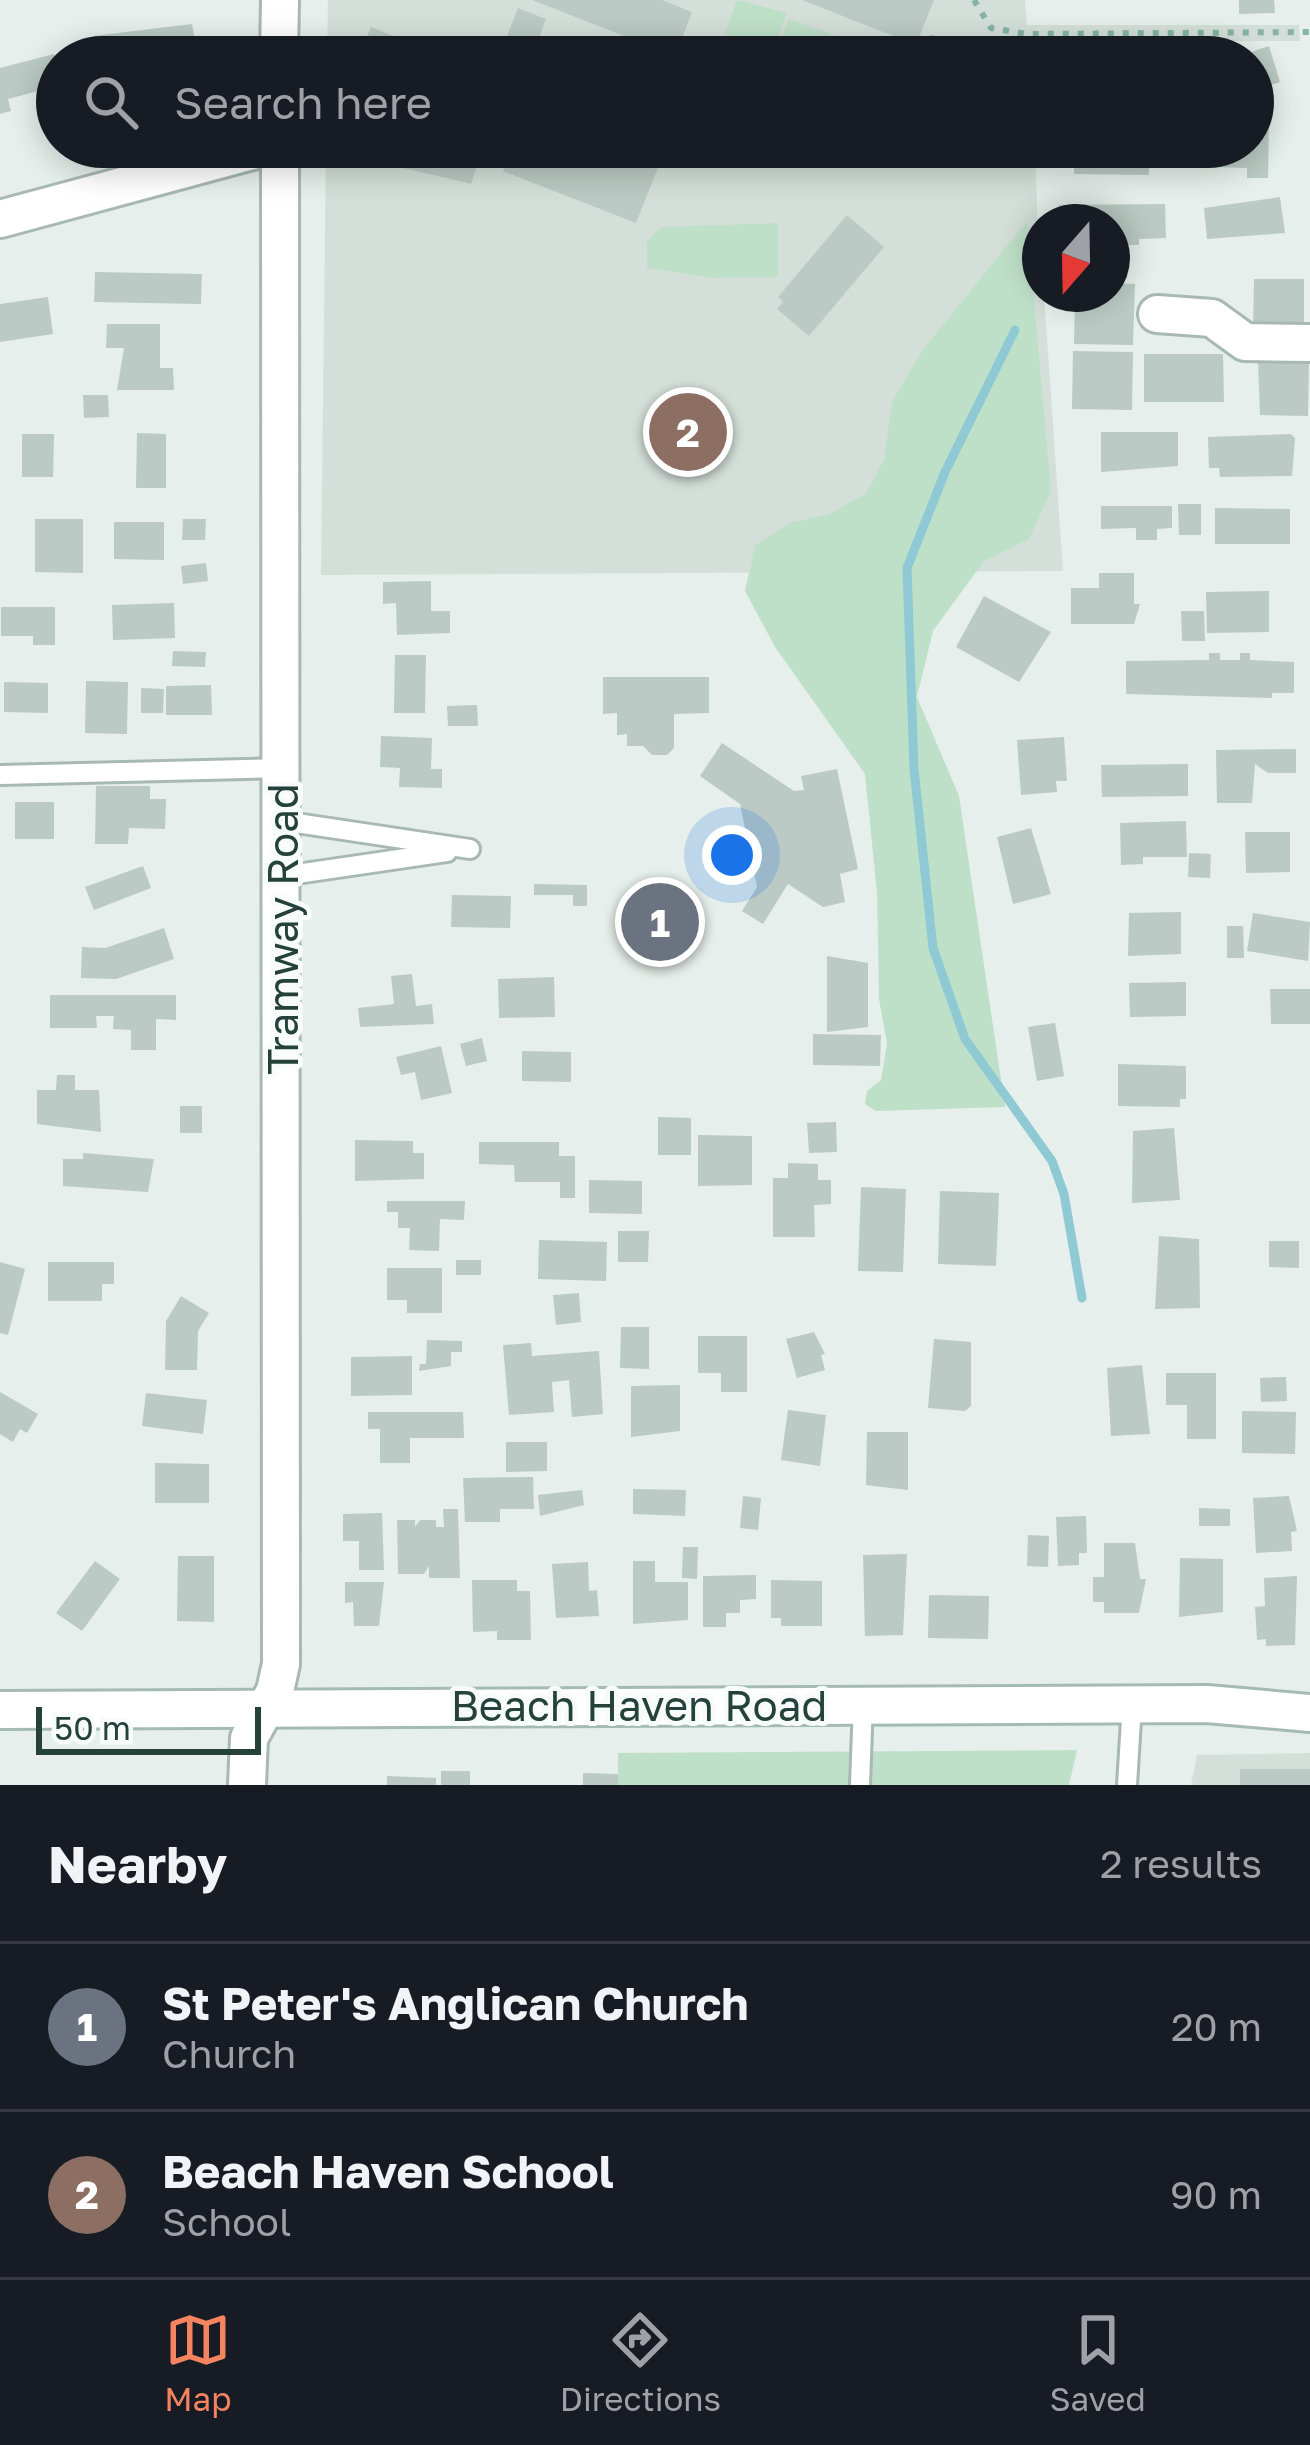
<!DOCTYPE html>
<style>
:root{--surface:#171b24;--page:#242831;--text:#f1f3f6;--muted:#9ea1a6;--line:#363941;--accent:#f4845f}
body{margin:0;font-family:"Golos Text",sans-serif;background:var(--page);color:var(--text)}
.compass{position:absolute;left:1022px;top:204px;width:108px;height:108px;border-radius:50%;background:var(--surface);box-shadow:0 6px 30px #0003;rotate:200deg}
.scale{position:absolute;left:36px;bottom:30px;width:225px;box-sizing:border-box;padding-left:12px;border:6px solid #24423a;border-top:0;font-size:33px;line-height:42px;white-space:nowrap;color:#24423a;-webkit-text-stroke:9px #f7fbf9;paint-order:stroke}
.you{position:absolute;left:732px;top:855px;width:42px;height:42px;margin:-30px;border:9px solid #fff;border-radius:50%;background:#1a73e8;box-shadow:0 0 0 18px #1a73e833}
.badge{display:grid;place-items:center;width:78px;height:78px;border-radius:50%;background:var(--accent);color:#fff;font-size:39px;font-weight:700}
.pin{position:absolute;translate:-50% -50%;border:6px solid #fff;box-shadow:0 3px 12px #0006}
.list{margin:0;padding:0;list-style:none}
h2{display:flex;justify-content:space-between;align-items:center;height:156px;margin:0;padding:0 48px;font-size:51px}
h2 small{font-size:39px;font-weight:400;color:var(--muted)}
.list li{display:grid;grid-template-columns:78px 1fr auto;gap:36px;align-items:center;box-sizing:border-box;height:168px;padding:0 48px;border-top:3px solid var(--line)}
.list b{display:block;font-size:45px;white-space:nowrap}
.list p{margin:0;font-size:39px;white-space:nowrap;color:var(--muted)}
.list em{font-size:39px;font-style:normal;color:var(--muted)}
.icon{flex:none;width:66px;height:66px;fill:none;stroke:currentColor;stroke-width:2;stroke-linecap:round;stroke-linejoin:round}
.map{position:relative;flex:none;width:1310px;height:1785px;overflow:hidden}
.search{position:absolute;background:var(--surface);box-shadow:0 6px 30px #0003;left:36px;right:36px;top:36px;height:132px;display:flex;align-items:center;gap:30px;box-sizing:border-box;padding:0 42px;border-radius:66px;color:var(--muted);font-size:45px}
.sheet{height:492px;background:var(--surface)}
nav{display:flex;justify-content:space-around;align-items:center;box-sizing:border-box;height:168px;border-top:3px solid var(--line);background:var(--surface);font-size:33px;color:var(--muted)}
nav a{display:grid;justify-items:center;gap:6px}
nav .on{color:var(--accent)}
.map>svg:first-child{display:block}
.built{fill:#d4dfda}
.green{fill:#bfe0c8}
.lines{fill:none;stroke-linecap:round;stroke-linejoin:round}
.stream{stroke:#8ec9d4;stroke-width:9}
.building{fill:#bbcac4}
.lane-casing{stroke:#a8b8b2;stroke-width:24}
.street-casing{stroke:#a8b8b2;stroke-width:42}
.secondary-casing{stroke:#a4bbb3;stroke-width:42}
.path{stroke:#86b3a5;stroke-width:6;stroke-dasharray:6 9;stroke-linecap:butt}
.lane{stroke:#fff;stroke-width:18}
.street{stroke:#fff;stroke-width:36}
.secondary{stroke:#fff;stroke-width:36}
.labels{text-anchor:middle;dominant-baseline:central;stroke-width:10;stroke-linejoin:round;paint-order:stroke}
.street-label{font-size:42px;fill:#24423a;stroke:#f7fbf9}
</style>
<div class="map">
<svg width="1310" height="1785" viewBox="0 0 1310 1785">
<rect width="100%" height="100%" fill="#e6efeb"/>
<!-- built -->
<g class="built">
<polygon points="328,0 1025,0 1027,25 1299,25 1300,41 1028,42 1029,57 327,57"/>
<polygon points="326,147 1035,147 1040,294 1044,294 1063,571 321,575"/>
<polygon points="1310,1753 1310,1785 1191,1785 1197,1755"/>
</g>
<!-- green -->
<g class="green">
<polygon points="737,0 787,13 772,51 725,33"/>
<polygon points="789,19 845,39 838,57 775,57"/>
<polygon points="1027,221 1051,491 1029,539 984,561 933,631 917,697 959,796 1005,1107 876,1111 865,1104 867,1091 881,1080 887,1044 879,999 877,893 865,774 775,647 745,591 755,545 790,523 830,514 866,493 884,460 892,401 922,351"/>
<polygon points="778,223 778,277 713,278 647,268 647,242 661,227"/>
<polygon points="1077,1750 1069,1785 618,1785 618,1753"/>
</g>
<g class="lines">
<!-- stream -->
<polyline class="stream" points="1015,330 945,472 907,568 914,769 933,948 965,1039 1052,1161 1064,1194 1082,1298"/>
</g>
<!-- building -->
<g class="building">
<polygon points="532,0 662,0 692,12 675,56"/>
<polygon points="802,0 934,0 916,45"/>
<polygon points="1239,0 1274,0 1275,13 1239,14"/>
<polygon points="518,8 546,19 532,57 499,57"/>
<polygon points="192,24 198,57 97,57 93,36"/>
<polygon points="371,27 447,57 359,57"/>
<polygon points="931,34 968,49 965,57 922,57"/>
<polygon points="1269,46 1280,82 1253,91 1253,57 1239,56"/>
<polygon points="54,54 57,86 8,99 11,111 0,114 0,68"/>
<polygon points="1253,124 1269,124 1268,178 1247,178 1247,168 1210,167 1210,147 1253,147"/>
<polygon points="381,147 483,147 471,184 379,162"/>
<polygon points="513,147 628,147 661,160 636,223 503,171"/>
<polygon points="692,147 753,147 745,168"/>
<polygon points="1074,147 1149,147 1149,175 1074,174"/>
<polygon points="1280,197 1285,233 1207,239 1204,208"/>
<polygon points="1165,204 1166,238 1139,239 1139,245 1112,245 1112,222 1060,222 1059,205"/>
<polygon points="847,215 884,247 809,336 777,309 783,302 778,297"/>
<polygon points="95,272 202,274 201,304 94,302"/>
<polygon points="1254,279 1304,279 1304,330 1253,330"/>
<polygon points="1112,283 1135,284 1133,345 1074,344 1075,294 1112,294"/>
<polygon points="48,297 53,334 0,342 0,304"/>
<polygon points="107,324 160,324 160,368 173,368 174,390 117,390 124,348 106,348"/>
<polygon points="1073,351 1133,352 1132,410 1072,409"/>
<polygon points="1144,354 1223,354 1224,402 1144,402"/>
<polygon points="1258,358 1309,359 1308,416 1260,415"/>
<polygon points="83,395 108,395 109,417 84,418"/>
<polygon points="1101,432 1178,432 1178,466 1101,472"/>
<polygon points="137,433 166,434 166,488 136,488"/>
<polygon points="22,434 54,434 53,477 22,477"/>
<polygon points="1291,434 1295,438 1292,476 1220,477 1219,468 1209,468 1208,437"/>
<polygon points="1178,504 1201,504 1201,535 1179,535"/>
<polygon points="1101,506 1172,506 1172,528 1157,529 1157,540 1136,540 1136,528 1101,529"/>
<polygon points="1215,508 1290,509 1290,544 1215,544"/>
<polygon points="35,519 83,519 83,573 35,572"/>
<polygon points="183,519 206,519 205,540 182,540"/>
<polygon points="114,522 164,522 164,560 114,559"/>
<polygon points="206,563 208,581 183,584 181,566"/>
<polygon points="1099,573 1134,573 1134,604 1140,604 1134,624 1071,624 1071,588 1099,588"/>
<polygon points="431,581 431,611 450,611 450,633 397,635 396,603 383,604 383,582"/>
<polygon points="1269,591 1269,632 1207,633 1206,592"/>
<polygon points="984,596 1051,632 1019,682 956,647"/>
<polygon points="174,603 175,638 113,640 112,605"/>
<polygon points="1,607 55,607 55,645 33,645 33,636 1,636"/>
<polygon points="1181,611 1204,611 1205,641 1182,641"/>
<polygon points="173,651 206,652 205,667 172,666"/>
<polygon points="1209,653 1220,653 1220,660 1240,660 1240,653 1250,653 1250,660 1294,662 1294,693 1272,693 1272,698 1126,694 1126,661 1209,660"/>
<polygon points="395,655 426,655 425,713 394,713"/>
<polygon points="603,677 709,677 709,713 674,714 674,748 667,755 652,755 643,746 627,746 627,734 617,735 617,713 603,714"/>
<polygon points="86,681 128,682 127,734 85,733"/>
<polygon points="4,682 48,683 48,713 4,712"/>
<polygon points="211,685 212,715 166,715 166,686"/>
<polygon points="141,688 164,689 163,713 141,713"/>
<polygon points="477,705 478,726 448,726 447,706"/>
<polygon points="381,736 432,738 431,769 442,769 442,788 399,787 400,768 380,767"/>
<polygon points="1064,737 1067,781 1056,781 1057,792 1021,795 1017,740"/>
<polygon points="722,743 794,791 804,790 801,776 837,769 858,869 840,874 845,902 823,907 788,884 763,924 742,911 757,887 740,804 700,776"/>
<polygon points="1296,749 1296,773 1268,773 1255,764 1252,803 1217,803 1216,750"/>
<polygon points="1188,764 1188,796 1102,797 1101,765"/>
<polygon points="96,786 150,786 150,799 166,799 165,829 129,828 128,844 95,844"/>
<rect x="15" y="802" width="39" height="37"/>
<polygon points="1186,821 1187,857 1143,857 1143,864 1121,865 1120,823"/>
<polygon points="1031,828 1051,894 1013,904 997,837"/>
<polygon points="1245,832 1290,832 1290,872 1246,873"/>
<polygon points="1189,853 1211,854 1210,878 1188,877"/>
<polygon points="143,866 151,888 94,910 85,887"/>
<polygon points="534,884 587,885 587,906 573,906 573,895 534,895"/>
<polygon points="452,895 511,896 510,928 451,927"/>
<polygon points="649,898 680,901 680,913 670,913 674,952 645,952"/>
<polygon points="1181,912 1181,954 1128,956 1129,913"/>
<polygon points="1253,913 1310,922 1308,961 1247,951"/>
<polygon points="1227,926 1243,926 1244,958 1227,958"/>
<polygon points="164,928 174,959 116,979 81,978 82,947 105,948"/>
<polygon points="827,956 868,963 868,1027 827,1032"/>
<polygon points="412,974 416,1006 432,1004 434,1024 360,1027 358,1008 394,1004 391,976"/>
<polygon points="554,977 555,1017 499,1018 498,979"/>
<polygon points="1186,982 1186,1016 1130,1017 1129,983"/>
<polygon points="1270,989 1310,989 1310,1024 1271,1024"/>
<polygon points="50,995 176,995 176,1020 156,1019 156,1050 131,1050 131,1030 113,1029 114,1016 96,1016 97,1028 50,1028"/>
<polygon points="1055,1023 1064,1076 1037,1081 1028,1027"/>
<polygon points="813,1034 881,1035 880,1066 813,1065"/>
<polygon points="482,1038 487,1061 466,1066 460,1044"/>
<polygon points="441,1046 452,1093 421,1100 415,1072 401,1075 396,1057"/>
<polygon points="522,1051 571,1052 571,1082 522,1081"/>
<polygon points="1118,1064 1186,1066 1186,1099 1180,1099 1180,1107 1118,1106"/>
<polygon points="57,1075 75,1075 75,1090 99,1090 101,1132 37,1124 37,1090 56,1090"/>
<rect x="180" y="1106" width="22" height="27"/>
<polygon points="658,1117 691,1118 691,1155 658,1155"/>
<polygon points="836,1122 837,1152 809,1153 807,1123"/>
<polygon points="1174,1128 1180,1200 1132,1203 1133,1131"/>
<polygon points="698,1135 752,1136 752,1185 698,1186"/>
<polygon points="355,1140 413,1141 413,1153 424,1153 424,1179 355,1181"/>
<polygon points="479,1142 559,1142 559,1156 575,1156 575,1198 560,1198 560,1182 515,1182 514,1165 479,1164"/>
<polygon points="83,1153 154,1159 148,1192 63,1186 63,1159 83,1159"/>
<polygon points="788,1163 818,1164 818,1180 831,1180 831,1204 814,1205 815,1237 773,1237 773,1178 788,1178"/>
<polygon points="589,1180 642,1181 642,1214 589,1213"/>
<polygon points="861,1187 906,1189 903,1272 858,1271"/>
<polygon points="940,1191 999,1193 996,1266 938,1264"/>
<polygon points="387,1201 465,1201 464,1220 440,1219 439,1251 409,1250 410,1228 398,1228 398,1212 387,1212"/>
<polygon points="618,1231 649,1231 648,1262 618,1262"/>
<polygon points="1159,1236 1199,1239 1200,1308 1155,1309"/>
<polygon points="539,1240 607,1242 606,1281 538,1279"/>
<polygon points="1269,1241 1299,1241 1299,1268 1269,1267"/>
<rect x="456" y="1260" width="25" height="15"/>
<polygon points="0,1262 25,1269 8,1335 0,1333"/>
<polygon points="48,1262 114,1262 114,1284 102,1284 102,1301 48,1301"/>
<polygon points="387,1268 442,1268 442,1313 407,1313 407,1300 387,1300"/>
<polygon points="579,1293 581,1322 556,1325 553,1295"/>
<polygon points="181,1296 209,1313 198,1331 197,1370 165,1370 166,1321"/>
<polygon points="621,1327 649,1327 649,1369 620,1368"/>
<polygon points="814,1332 825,1354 821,1355 825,1370 797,1378 786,1339"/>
<polygon points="698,1336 747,1336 747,1392 721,1392 721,1373 698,1373"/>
<polygon points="934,1339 971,1342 971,1406 965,1411 928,1408"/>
<polygon points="427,1340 462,1341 462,1352 451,1352 451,1366 419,1371 420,1364 426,1364"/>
<polygon points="531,1343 532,1356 599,1351 603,1414 572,1417 569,1380 552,1382 554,1412 509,1415 503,1345"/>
<polygon points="412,1356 412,1395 351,1396 351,1357"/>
<polygon points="1142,1365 1150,1434 1111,1436 1107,1368"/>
<polygon points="1166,1373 1216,1373 1216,1439 1187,1439 1187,1405 1166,1405"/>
<polygon points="1286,1377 1287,1401 1261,1402 1260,1378"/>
<polygon points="680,1385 680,1431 631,1437 631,1386"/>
<polygon points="0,1392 38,1414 27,1433 20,1429 13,1442 0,1434"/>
<polygon points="146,1393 207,1400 203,1434 142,1426"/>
<polygon points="788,1410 826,1415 820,1466 781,1460"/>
<polygon points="1242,1411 1296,1412 1295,1454 1242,1453"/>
<polygon points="368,1412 463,1412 464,1438 410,1438 410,1463 380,1463 380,1429 368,1429"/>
<polygon points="867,1432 908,1432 908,1490 866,1485"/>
<polygon points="506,1442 547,1442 547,1471 506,1472"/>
<polygon points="155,1463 209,1464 209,1503 155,1503"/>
<polygon points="533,1477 534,1509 500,1509 500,1522 465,1522 463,1478"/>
<polygon points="633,1489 686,1490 685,1516 633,1514"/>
<polygon points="582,1490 584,1505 540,1516 538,1495"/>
<polygon points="743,1496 761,1498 758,1530 740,1528"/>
<polygon points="1289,1496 1297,1531 1291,1532 1292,1551 1256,1553 1253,1498"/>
<polygon points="1199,1508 1230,1509 1230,1526 1199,1526"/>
<polygon points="443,1509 458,1509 460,1578 429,1578 429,1566 424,1574 398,1574 397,1520 415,1520 415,1527 420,1520 436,1520 436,1527 444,1527"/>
<polygon points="382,1513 384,1570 359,1570 359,1541 343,1541 343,1514"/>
<polygon points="1086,1516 1087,1553 1079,1553 1079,1565 1058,1566 1056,1517"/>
<polygon points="1028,1535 1049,1536 1048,1567 1027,1566"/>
<polygon points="1104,1543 1135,1543 1140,1579 1146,1579 1139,1613 1104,1613 1104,1602 1093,1602 1093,1577 1104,1577"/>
<polygon points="683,1547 698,1547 697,1579 682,1578"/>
<polygon points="907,1554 903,1635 865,1636 863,1555"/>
<polygon points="178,1556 214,1556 214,1622 177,1621"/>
<polygon points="1180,1558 1223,1559 1223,1612 1179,1617"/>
<polygon points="95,1561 120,1579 82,1631 56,1613"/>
<polygon points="633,1561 655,1561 655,1582 688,1582 688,1620 633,1624"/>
<polygon points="588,1562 589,1591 597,1590 599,1616 556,1618 552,1564"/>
<polygon points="756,1575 756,1599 740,1600 740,1613 726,1613 726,1627 703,1627 703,1576"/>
<polygon points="1297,1576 1295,1645 1266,1646 1266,1639 1257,1640 1255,1607 1265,1606 1264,1578"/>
<polygon points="472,1580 517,1580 517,1591 530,1591 531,1640 497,1640 497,1631 473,1632"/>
<polygon points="771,1580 822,1581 822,1626 781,1626 781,1618 771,1618"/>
<polygon points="345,1582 384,1582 379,1626 354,1626 353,1602 345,1603"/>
<polygon points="929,1595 989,1596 988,1639 928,1638"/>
<rect x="1240" y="1769" width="70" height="16"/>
<rect x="441" y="1771" width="29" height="14"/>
<polygon points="583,1773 618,1774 618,1785 583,1785"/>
<polygon points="387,1776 436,1778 436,1785 387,1785"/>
</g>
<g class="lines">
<!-- lane casing -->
<g class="lane-casing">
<g id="lane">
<polyline points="0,775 282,768"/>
<polyline points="283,821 470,849"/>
<polyline points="283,876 447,852"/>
<polyline points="860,1785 863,1703"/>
<polyline points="1127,1785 1132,1704"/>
</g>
</g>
<!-- street casing -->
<g class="street-casing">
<g id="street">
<polyline points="279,57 280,0"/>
<polyline points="0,219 267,147"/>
<polyline points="1157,314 1212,318 1245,342 1310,343"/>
<polyline points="247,1785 249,1738 275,1691 281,1664 280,147"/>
</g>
</g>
<!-- secondary casing -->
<g class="secondary-casing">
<polyline id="secondary" points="0,1710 1207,1704 1310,1713"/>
</g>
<!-- path -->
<polyline class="path" points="974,0 991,28 1027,34 1310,32"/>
<!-- lane -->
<use href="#lane" class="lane"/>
<!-- street -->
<use href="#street" class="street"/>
<!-- secondary -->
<use href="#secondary" class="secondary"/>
</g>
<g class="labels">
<!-- street labels -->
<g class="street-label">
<text transform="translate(282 929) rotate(-90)">Tramway Road</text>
<text x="639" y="1705">Beach Haven Road</text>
</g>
</g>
</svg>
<svg class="compass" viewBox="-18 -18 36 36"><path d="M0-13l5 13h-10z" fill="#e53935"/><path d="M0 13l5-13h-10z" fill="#9ea1a6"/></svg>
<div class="scale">50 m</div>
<div class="you"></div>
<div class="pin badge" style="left:660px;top:922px;background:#6b7280">1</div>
<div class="pin badge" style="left:688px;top:432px;background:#8d6e63">2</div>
<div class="search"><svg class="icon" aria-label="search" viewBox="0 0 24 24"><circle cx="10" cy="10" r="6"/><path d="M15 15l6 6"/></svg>Search here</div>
</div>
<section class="sheet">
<h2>Nearby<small>2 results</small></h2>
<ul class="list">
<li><span class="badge" style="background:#6b7280">1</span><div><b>St Peter's Anglican Church</b><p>Church</p></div><em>20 m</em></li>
<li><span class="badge" style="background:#8d6e63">2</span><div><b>Beach Haven School</b><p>School</p></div><em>90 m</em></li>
</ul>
</section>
<nav>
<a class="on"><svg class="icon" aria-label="map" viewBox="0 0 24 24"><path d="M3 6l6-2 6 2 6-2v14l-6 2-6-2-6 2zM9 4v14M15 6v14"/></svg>Map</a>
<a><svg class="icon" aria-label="directions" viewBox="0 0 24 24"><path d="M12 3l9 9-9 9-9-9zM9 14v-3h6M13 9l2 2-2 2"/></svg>Directions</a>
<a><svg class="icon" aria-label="saved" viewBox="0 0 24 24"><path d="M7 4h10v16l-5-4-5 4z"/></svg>Saved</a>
</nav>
